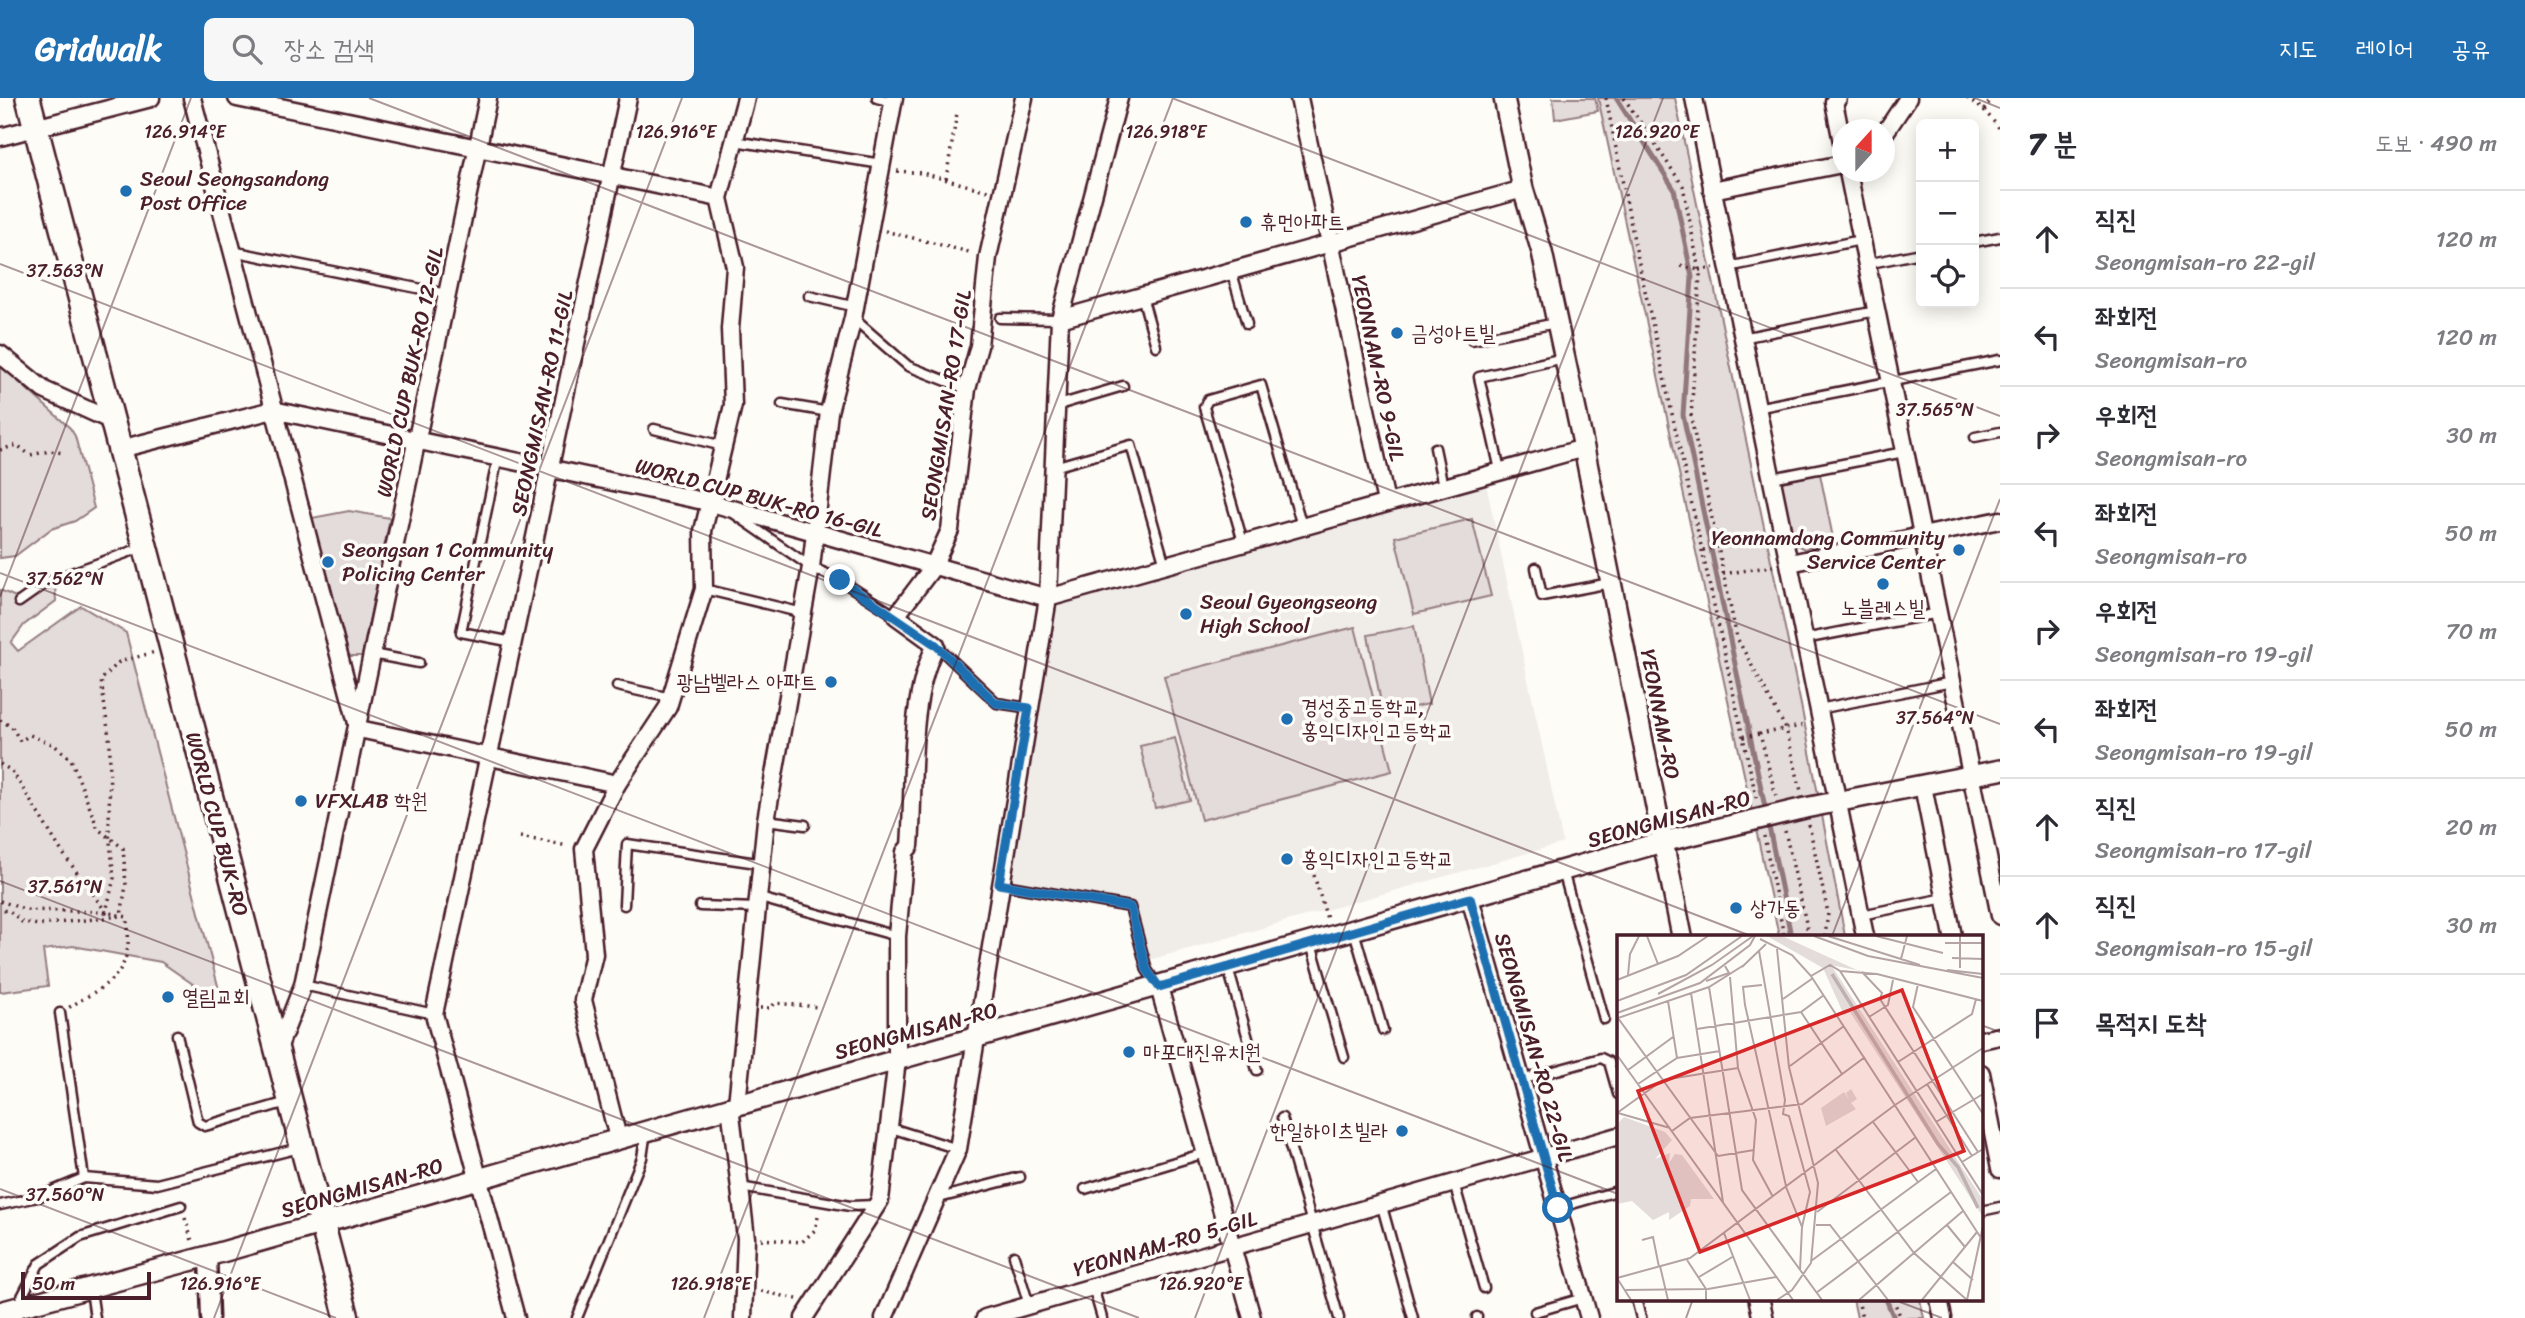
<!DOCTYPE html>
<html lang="ko">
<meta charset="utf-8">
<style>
:root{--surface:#fff;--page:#f7f7f7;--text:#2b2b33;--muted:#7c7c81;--line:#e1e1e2;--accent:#1f6fb2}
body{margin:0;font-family:Sriracha,"Poor Story",sans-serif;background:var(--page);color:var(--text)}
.controls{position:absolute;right:21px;top:21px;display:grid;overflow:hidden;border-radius:10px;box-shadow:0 4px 18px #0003}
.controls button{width:63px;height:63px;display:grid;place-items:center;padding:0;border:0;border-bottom:2px solid var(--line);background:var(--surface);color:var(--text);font:35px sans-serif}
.compass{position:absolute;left:1832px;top:21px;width:63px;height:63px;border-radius:50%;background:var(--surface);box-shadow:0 4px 18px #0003;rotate:21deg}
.scale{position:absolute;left:21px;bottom:18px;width:130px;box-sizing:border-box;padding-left:7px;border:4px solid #4a1f2b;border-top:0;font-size:19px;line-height:24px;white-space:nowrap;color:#4a1f2b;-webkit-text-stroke:5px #fdfcf7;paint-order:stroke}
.stop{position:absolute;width:21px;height:21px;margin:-16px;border:5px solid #1f6fb2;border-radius:50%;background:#fff}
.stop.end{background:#1f6fb2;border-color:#fff;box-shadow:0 2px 7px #0008}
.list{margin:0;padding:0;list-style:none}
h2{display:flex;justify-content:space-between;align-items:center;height:91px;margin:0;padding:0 28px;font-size:30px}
h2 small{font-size:23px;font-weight:400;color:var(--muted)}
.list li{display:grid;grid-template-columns:46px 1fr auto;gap:21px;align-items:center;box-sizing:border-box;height:98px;padding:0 28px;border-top:2px solid var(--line)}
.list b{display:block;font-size:26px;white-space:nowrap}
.list p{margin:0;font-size:23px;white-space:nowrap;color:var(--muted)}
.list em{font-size:23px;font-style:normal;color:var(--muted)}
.icon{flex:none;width:38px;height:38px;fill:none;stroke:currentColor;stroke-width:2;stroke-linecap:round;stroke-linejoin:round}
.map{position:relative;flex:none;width:2000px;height:1220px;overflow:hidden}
header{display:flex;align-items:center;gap:42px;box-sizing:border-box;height:98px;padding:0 35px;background:var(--accent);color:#fff}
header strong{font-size:33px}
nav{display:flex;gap:38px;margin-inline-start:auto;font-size:24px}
.search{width:490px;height:63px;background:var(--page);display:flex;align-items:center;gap:18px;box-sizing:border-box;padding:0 24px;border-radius:10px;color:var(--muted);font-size:26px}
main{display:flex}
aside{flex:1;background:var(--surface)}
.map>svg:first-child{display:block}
.built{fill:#f0ece8}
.green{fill:#e3dcda;stroke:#967e82;stroke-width:2}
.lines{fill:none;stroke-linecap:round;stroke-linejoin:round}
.stream{stroke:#91777b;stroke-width:5}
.service-casing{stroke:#4a1f2b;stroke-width:13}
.minor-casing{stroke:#4a1f2b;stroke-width:21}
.tertiary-casing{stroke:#4a1f2b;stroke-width:24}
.secondary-casing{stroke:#4a1f2b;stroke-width:28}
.path{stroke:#4a1f2b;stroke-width:3.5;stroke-dasharray:2 5;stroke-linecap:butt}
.service{stroke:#fdfcf7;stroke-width:8}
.minor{stroke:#fdfcf7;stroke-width:16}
.tertiary{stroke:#fdfcf7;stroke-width:19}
.secondary{stroke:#fdfcf7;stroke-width:23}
.path-bridge{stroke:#4a1f2b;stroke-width:3.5;stroke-dasharray:2 5;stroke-linecap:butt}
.route{stroke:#1f6fb2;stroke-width:9}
.ticks{fill:none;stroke:#4a1f2b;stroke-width:2;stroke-opacity:0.45}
.poi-dot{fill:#1f6fb2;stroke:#fdfcf7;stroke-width:2.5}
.labels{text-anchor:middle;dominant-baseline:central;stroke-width:7;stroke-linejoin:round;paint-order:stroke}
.poi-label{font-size:21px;fill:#4a1f2b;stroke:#fdfcf7;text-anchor:start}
.street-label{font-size:21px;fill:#4a1f2b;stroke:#fdfcf7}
.inset-river{fill:none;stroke:#c0b1b1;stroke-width:3.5}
.inset-road{fill:none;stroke:#b5a4a5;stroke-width:2}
.view{fill:#d62828;fill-opacity:0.15;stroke:#d62828;stroke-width:3.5}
.inset-edge{fill:none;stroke:#4a1f2b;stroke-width:3.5}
.ticks-label{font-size:18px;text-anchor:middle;fill:#4a1f2b;stroke:#fdfcf7;stroke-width:7;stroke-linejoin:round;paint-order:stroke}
</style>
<header>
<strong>Gridwalk</strong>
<div class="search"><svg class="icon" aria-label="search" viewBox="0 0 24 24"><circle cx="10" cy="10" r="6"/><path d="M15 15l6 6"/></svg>장소 검색</div>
<nav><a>지도</a><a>레이어</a><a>공유</a></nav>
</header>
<main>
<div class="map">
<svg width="2000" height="1220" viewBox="0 0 2000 1220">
<rect width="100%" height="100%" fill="#fdfcf7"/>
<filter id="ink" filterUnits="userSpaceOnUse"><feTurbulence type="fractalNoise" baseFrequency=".0143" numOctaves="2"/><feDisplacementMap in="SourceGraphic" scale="14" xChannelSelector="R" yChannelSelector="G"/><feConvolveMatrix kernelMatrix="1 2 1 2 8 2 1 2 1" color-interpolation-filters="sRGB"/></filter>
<g filter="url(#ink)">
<!-- built -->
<polygon class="built" points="1486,386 1563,745 1149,862 1133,804 1016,785 1011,775 1055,510 1060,506"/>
<!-- green -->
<g class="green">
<polygon points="1553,0 1595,0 1598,13 1555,21"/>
<polygon points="1598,0 1675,0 1801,607 1845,838 1779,838"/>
<polygon points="0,267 70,330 75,338 94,410 75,423 51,431 15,458 0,460"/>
<polygon points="1820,376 1834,445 1804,451 1793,445 1781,384"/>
<polygon points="349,413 390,420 362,558 349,558 312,420"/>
<polygon points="1472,421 1491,498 1414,516 1395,439"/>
<polygon points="35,487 45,492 55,487 56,503 24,527 11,545 18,553 81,508 126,535 223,907 161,864 73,848 43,852 48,888 0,894 0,492 18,500"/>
<polygon points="1414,528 1429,606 1383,615 1368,537"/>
<polygon points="1355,529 1392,673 1201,722 1164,578"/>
<polygon points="1175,640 1190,702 1155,710 1140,648"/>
<polygon points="1853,1201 1920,1201 1924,1220 1857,1220"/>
</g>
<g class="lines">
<!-- stream -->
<g class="stream">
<polyline points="1616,0 1674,91 1692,179 1683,317 1766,714"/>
<polyline points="1768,724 1791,838"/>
<polyline points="1886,1201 1894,1220"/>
</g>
<!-- service casing -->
<g class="service-casing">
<g id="service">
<polyline points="877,0 893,4"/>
<polyline points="734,43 882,66"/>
<polyline points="1974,144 2000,139"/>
<polyline points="232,153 447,196"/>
<polyline points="1866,166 1921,155"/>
<polyline points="1728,169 1861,142"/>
<polyline points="1231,172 1247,226"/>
<polyline points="809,198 856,209"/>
<polyline points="1142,198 1156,248"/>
<polyline points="853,220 908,268 967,291"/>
<polyline points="1000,220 1060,221"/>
<polyline points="1742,240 1876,213"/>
<polyline points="1472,242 1556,225"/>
<polyline points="782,306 829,314"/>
<polyline points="1055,308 1123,288"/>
<polyline points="1756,310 2000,262"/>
<polyline points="654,331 723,348"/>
<polyline points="1975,339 2000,334"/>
<polyline points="1435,350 1443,388"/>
<polyline points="498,359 461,534 513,544"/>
<polyline points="1054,369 1131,347 1165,467"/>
<polyline points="1500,372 1479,279 1564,260"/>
<polyline points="1772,380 1904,354"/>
<polyline points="736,417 811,469 840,482 896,518"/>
<polyline points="1243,444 1204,309 1208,302 1261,287 1302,428"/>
<polyline points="1536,470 1542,498 1610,485"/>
<polyline points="704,491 803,515"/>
<polyline points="19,504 49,483 143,449"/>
<polyline points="1804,541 1939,515"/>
<polyline points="936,547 997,605 1029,610"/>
<polyline points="372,556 419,565"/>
<polyline points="617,588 671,600"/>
<polyline points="1819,611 1952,584"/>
<polyline points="766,722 805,727"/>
<polyline points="1563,773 1604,921"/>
<polyline points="999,786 1130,809 1147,872 1156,885"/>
<polyline points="760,800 897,838"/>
<polyline points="624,807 627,746 764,766"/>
<polyline points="700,808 757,810"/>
<polyline points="1861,817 1945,800"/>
<polyline points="1354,833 1383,932"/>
<polyline points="1311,846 1344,959"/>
<polyline points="1228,870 1257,972"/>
<polyline points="303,887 434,916"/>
<polyline points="60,915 84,1080"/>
<polyline points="177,937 198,1024 205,1028 212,1026 287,1004"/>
<polyline points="1521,982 1601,960 1609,964 1618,996"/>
<polyline points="1282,1020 1339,1220"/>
<polyline points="891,1030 958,1051"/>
<polyline points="1454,1085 1484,1190"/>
<polyline points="740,1089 850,1108 875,1107"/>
<polyline points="1085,1091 1205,1055"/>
<polyline points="939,1100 1020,1079"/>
<polyline points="1381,1105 1413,1220"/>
<polyline points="0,1107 38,1099 84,1080 157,1086 299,1050"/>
<polyline points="1558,1110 1617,1093"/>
<polyline points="1981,1113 2000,1109"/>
<polyline points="1014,1158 1029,1207"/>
<polyline points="1093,1189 1102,1220"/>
<polyline points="91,1192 95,1220"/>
<polyline points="1636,1201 1641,1220"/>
<polyline points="1535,1214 1583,1200"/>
<polyline points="1477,1219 1477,1220"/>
<polyline points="17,1220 16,1210 39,1166 80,1139 181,1108"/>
<polyline points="577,1220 642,1060 646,1033"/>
</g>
</g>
<!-- minor casing -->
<g class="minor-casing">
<g id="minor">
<polyline points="192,0 357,625"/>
<polyline points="237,0 719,100"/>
<polyline points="1299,0 1386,404"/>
<polyline points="1694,0 1865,838"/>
<polyline points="1838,0 1834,4 1842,44"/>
<polyline points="1884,36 1908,0"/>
<polyline points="0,39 151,0"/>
<polyline points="1848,74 2000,818"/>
<polyline points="1712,92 1842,66"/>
<polyline points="1060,221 1523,91"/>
<polyline points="0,256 44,292 112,323"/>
<polyline points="120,351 273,312 708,404 1048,500 1584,350"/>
<polyline points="1790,465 2000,422"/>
<polyline points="359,631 617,686"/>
<polyline points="1923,688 1953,838"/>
<polyline points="1470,800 1589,1220"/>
<polyline points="1159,889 1252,1220"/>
<polyline points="1981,942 2000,938"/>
<polyline points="277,953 303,887 488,0"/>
<polyline points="1981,975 2000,1071"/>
<polyline points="737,1006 766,722 811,469 829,314 853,220 894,0"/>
<polyline points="730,1008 746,1140 743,1220"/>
<polyline points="618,1040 583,902 594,856 584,751 617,686 668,609 704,491 703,433 733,307 730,231 735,169 719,100 746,0"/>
<polyline points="208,1158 210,1220"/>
<polyline points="1939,1201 1943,1220"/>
<polyline points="516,1220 434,916 628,0"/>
<path d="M804,1220L880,1102L897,962V838L905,754L910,748C915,686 907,603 936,547L896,518L933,469L950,432L967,291L979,248L988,159L1024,0"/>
<polyline points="884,1220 958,1051 1048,500 1060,221 1119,0"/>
<polyline points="985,1220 1618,1038"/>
</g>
</g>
<!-- tertiary casing -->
<g class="tertiary-casing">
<g id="tertiary">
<polyline points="1504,0 1523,91 1542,154 1584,350 1682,838"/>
<polyline points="1759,1201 1763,1220"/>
<polyline points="0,1214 208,1158 1662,744 1805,710 2000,672"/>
</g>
</g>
<!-- secondary casing -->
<g class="secondary-casing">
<polyline id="secondary" points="28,0 347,1220"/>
</g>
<!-- path -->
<g class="path">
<polyline points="1606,0 1635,147 1757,703"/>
<polyline points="1624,0 1683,88 1700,177 1691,320 1737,540 1786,631 1801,693"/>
<polyline points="1967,0 1984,12 2000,31"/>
<polyline points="1984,12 1992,0"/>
<polyline points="897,73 922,75 988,93"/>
<polyline points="946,81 957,15"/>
<polyline points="885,133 973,155"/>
<polyline points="1699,172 1714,170"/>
<polyline points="0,352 17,347 30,357 50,353 64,355"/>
<polyline points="1723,476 1773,468"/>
<polyline points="0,622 12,629 20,643 30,637 54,647 71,661 98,731 123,750 126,787 121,818 39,827 22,824 10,813 0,812"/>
<polyline points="0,666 12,673 62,754 106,814 114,780 109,735 110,646 101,582 119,564 155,554"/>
<polyline points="1776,698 1760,636 1806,627"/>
<polyline points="1809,727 1828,815 1825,838"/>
<polyline points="1785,733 1809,838"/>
<polyline points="1764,738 1784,838"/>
<polyline points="520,739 568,748"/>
<polyline points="1314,777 1327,821"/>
<path d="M0,803L27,812L106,814L127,819C134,877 112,883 68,910"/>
<polyline points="760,910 771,910 775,905 818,909"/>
<polyline points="185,1120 193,1146"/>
<polyline points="761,1141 802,1144 815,1132 819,1115"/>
<polyline points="761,1193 797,1201"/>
<polyline points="1858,1201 1862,1220"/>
<polyline points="1893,1201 1901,1220"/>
</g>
<!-- service -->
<use href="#service" class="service"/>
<!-- minor -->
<use href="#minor" class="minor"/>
<!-- tertiary -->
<use href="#tertiary" class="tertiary"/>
<!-- secondary -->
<use href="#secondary" class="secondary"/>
<!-- path-bridge -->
<g class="path-bridge">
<polyline points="1681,168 1699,172"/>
<polyline points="1703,452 1718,449"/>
<polyline points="1743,639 1760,636"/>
</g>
</g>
</g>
<g class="lines" filter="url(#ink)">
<!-- route -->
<polyline class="route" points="840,482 936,547 996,605 1029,610 999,786 1130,809 1147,872 1159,889 1470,800 1558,1110"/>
</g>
<!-- ticks -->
<path class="ticks" d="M369,0L2000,626M1172,0L2000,318M1975,0L2000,10M0,166L1751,838M0,475L1618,1096M0,499L191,0M0,783L1139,1220M1832,838L2000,401M1981,927L2000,934M0,1091L336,1220M1892,1201L1942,1220M214,1220L682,0M704,1220L1173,0M1195,1220L1663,0M1686,1220L1693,1201"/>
<!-- markers -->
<g class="poi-dot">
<circle cx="126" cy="93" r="7"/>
<circle cx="1246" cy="124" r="7"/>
<circle cx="1397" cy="235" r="7"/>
<circle cx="1959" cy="452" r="7"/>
<circle cx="328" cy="464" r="7"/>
<circle cx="1883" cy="486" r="7"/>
<circle cx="1186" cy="516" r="7"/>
<circle cx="831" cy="584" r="7"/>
<circle cx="1287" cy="621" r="7"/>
<circle cx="301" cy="703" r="7"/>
<circle cx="1287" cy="761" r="7"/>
<circle cx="1736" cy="810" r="7"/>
<circle cx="168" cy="899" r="7"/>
<circle cx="1129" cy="954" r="7"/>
<circle cx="1402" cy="1033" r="7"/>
</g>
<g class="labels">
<!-- poi labels -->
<g class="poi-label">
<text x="140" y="81">Seoul Seongsandong<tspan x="140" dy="24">Post Office</tspan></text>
<text x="1260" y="124">휴먼아파트</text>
<text x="1411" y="235">금성아트빌</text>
<text x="1945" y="440" text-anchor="end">Yeonnamdong Community<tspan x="1945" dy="24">Service Center</tspan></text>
<text x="342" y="452">Seongsan 1 Community<tspan x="342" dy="24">Policing Center</tspan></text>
<text x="1200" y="504">Seoul Gyeongseong<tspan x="1200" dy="24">High School</tspan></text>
<text x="1883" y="510" text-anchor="middle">노블레스빌</text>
<text x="817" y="584" text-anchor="end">광남벨라스 아파트</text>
<text x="1301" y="609">경성중고등학교,<tspan x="1301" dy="24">홍익디자인고등학교</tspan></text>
<text x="315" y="703">VFXLAB 학원</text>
<text x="1301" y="761">홍익디자인고등학교</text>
<text x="1750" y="810">상가동</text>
<text x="182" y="899">열림교회</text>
<text x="1143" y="954">마포대진유치원</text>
<text x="1388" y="1033" text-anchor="end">한일하이츠빌라</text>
</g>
<!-- street labels -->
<g class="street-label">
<text transform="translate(1378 270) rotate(78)">YEONNAM-RO 9-GIL</text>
<text transform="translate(410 274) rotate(-78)">WORLD CUP BUK-RO 12-GIL</text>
<text transform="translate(542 305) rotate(-78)">SEONGMISAN-RO 11-GIL</text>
<text transform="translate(946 307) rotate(-81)">SEONGMISAN-RO 17-GIL</text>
<text transform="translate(759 400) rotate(15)">WORLD CUP BUK-RO 16-GIL</text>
<text transform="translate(1660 616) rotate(79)">YEONNAM-RO</text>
<text transform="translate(1669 721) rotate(-15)">SEONGMISAN-RO</text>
<text transform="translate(217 726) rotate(75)">WORLD CUP BUK-RO</text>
<text transform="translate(916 933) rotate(-15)">SEONGMISAN-RO</text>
<text transform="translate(1534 949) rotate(74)">SEONGMISAN-RO 22-GIL</text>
<text transform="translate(362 1090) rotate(-16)">SEONGMISAN-RO</text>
<text transform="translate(1165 1146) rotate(-16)">YEONNAM-RO 5-GIL</text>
</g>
</g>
<!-- overview -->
<g transform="translate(1617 837)">
<rect width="366" height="366" fill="#fdfcf7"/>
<path d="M150,1H165L240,35L302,48L214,30L366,265V282L233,77L227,80L206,33ZM234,154L240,164L234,168L239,174L209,191L204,173L227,157L232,164L229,158ZM7,182L48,197L55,205L38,224L53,218L52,228L58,219L65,220L97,264H74L73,271L52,285V277L36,285L15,266L0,269V189Z" fill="#e3dcda"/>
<path d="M115,1H126L84,35L0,69V59L66,35Z" fill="#fdfcf7"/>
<path class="inset-river" d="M215,39L321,209L341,232L361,273"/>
<path class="inset-road" d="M30,1L41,29M197,1L251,21L366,43M211,1L303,30M259,1L326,18M143,4L175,20L194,41L364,303M328,8H366M142,16L168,165L166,179L172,181L193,257L185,292M335,23L366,24M284,24L290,1M125,32L149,9M343,33V1M330,35L366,39M223,36L260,39L366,66M245,37L265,58L263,64L361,217M11,40L13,19L22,1M194,41L213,30L223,36L366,260M113,42L121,133L139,185L136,225L156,262M0,45L61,21L91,1M89,46L112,38L108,31M301,49L296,72L366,179M145,50L126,52L128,70L169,251M92,52L125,255L205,365M74,58L106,267M41,59L95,30L136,1M166,64L196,43M0,66L69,40L125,1M51,66L60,123M184,77L225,139M0,78L83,48L133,10L138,1M252,82L271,70L276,45M80,94L184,77L207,60M0,120L176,365M281,127L355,79L359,64M173,131L227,91M11,135L56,102M21,149L60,123L103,116M310,149L355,221M0,178L46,145L121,133M1,178L53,193M256,187L301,247M319,187L366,159M55,196L73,183L185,169L248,122M219,215L297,318L350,365M101,221L1,83L92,52L127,30M101,221L137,215M345,227L366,214M169,252L185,292L183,335M200,277L299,202M199,290H213L271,365M330,290L348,312M107,298L133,365M25,305L36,302L42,332M70,325L89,354V365M194,326L319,234M336,327L356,345M43,331L51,365M82,342L117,321M0,343L73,323L278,170L366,113M0,343L14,365M8,355L91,354L159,342M199,358L334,257M160,365L175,355L194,328L201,248L172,132L160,14M242,365L346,276M305,365L360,297M350,365L366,291"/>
<path class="view" d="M285,55L347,216L83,317L21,156Z"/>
<rect width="366" height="366" class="inset-edge"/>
</g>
<g class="ticks-label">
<text x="185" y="40">126.914°E</text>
<text x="676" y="40">126.916°E</text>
<text x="1166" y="40">126.918°E</text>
<text x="1657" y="40">126.920°E</text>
<text x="65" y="179">37.563°N</text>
<text x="1935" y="318">37.565°N</text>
<text x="65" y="487">37.562°N</text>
<text x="1935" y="626">37.564°N</text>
<text x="65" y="795">37.561°N</text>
<text x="65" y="1103">37.560°N</text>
<text x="220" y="1192">126.916°E</text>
<text x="711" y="1192">126.918°E</text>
<text x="1201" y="1192">126.920°E</text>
</g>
</svg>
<div class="controls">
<button>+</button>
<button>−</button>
<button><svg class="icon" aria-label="locate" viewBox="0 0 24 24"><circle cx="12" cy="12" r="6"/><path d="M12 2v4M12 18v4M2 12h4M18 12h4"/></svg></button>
</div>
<svg class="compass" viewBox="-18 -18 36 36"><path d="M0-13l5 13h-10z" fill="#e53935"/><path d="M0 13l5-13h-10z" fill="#7c7c81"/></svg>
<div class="scale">50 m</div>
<div class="stop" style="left:1558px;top:1110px"></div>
<div class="stop end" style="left:840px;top:482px"></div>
</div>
<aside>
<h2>7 분<small>도보 · 490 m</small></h2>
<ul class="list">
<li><svg class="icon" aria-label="ahead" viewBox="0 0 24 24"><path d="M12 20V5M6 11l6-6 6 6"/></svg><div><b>직진</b><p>Seongmisan-ro 22-gil</p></div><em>120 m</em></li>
<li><svg class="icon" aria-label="left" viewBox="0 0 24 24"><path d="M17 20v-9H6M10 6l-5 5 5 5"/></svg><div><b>좌회전</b><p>Seongmisan-ro</p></div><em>120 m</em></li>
<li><svg class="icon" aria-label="right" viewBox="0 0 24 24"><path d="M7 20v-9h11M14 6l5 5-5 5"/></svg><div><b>우회전</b><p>Seongmisan-ro</p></div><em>30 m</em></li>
<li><svg class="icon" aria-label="left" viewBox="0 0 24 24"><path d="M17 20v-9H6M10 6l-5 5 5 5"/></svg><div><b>좌회전</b><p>Seongmisan-ro</p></div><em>50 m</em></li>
<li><svg class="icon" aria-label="right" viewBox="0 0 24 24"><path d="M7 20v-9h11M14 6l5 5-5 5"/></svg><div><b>우회전</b><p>Seongmisan-ro 19-gil</p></div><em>70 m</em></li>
<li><svg class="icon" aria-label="left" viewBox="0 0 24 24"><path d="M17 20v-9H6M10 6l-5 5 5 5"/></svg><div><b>좌회전</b><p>Seongmisan-ro 19-gil</p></div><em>50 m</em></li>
<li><svg class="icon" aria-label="ahead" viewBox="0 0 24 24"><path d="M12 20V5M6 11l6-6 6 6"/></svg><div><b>직진</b><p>Seongmisan-ro 17-gil</p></div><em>20 m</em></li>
<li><svg class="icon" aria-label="ahead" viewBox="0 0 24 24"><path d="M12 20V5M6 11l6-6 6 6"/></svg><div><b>직진</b><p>Seongmisan-ro 15-gil</p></div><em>30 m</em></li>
<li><svg class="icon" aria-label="arrive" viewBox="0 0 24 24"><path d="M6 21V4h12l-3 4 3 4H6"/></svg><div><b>목적지 도착</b></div></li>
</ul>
</aside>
</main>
